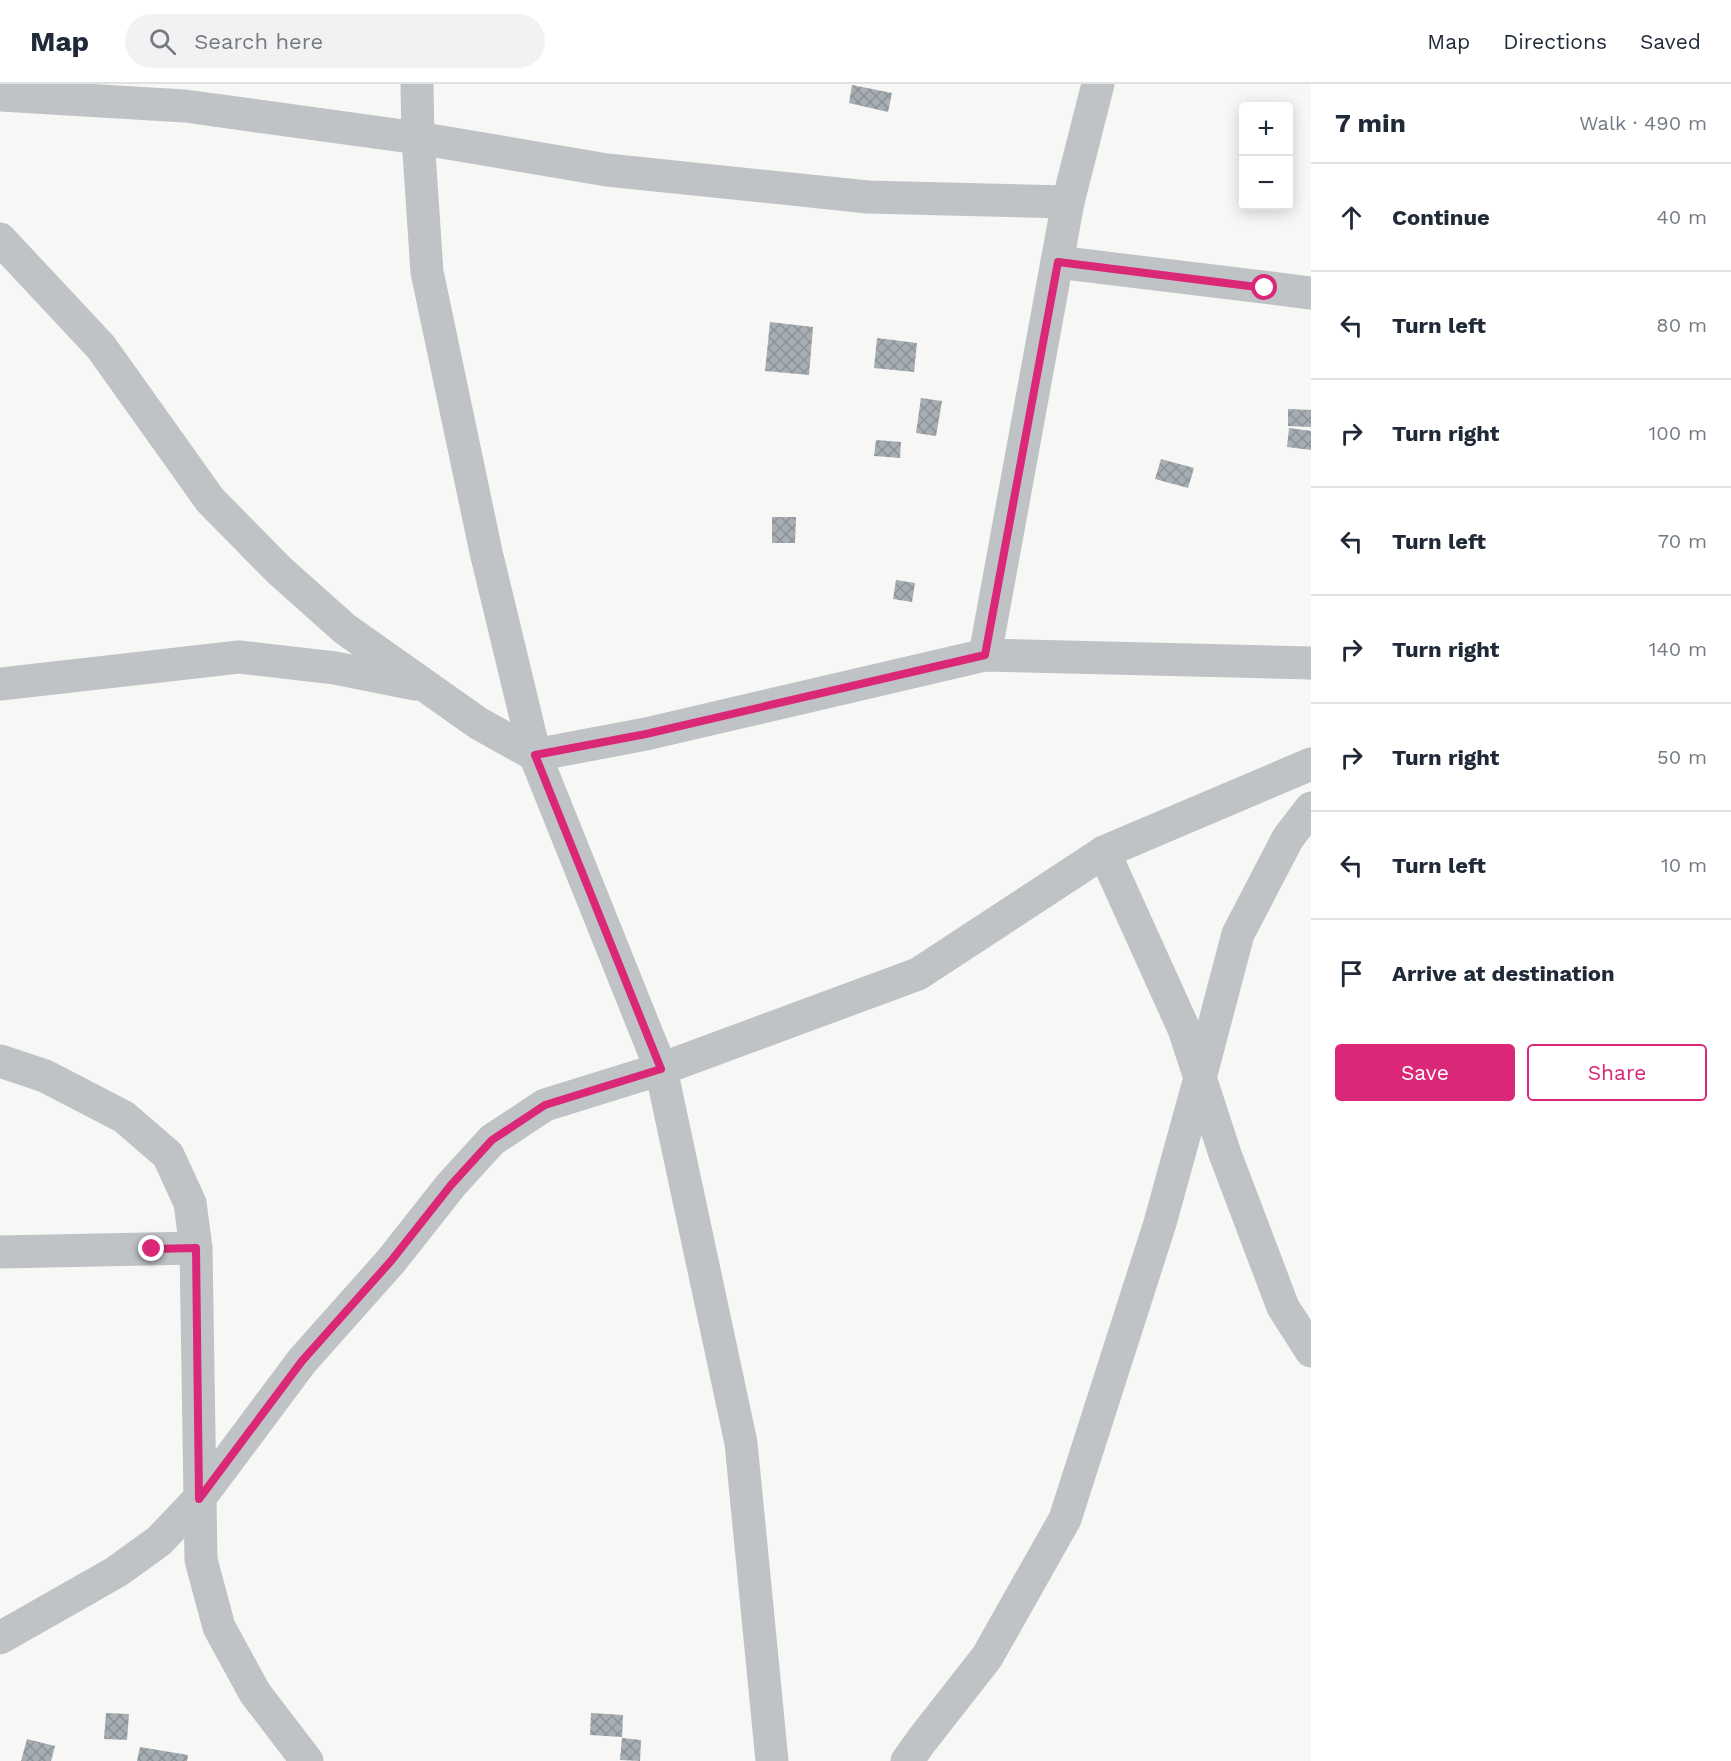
<!DOCTYPE html>
<meta charset="utf-8">
<style>
:root{--surface:#fff;--page:#f2f2f3;--text:#1f2937;--muted:#747a83;--line:#e0e1e3;--accent:#db2777}
body{margin:0;font-family:"Work Sans",sans-serif;background:var(--page);color:var(--text)}
.controls{position:absolute;right:18px;top:18px;display:grid;overflow:hidden;border-radius:6px;box-shadow:0 3px 15px #0003}
.controls button{width:54px;height:54px;display:grid;place-items:center;padding:0;border:0;border-bottom:2px solid var(--line);background:var(--surface);color:var(--text);font:30px sans-serif}
.stop{position:absolute;width:18px;height:18px;margin:-14px;border:4px solid #db2777;border-radius:50%;background:#fff}
.stop.end{background:#db2777;border-color:#fff;box-shadow:0 2px 6px #0008}
.list{margin:0;padding:0;list-style:none}
h2{display:flex;justify-content:space-between;align-items:center;height:78px;margin:0;padding:0 24px;font-size:26px}
h2 small{font-size:20px;font-weight:400;color:var(--muted)}
.list li{display:grid;grid-template-columns:39px 1fr auto;gap:18px;align-items:center;box-sizing:border-box;height:108px;padding:0 24px;border-top:2px solid var(--line)}
.list b{display:block;font-size:22px;white-space:nowrap}
.list em{font-size:20px;font-style:normal;color:var(--muted)}
.actions{display:flex;gap:12px;padding:18px 24px}
.actions a{flex:1;padding:14px 0;border:2px solid var(--accent);border-radius:6px;text-align:center;font-size:21px;color:var(--accent)}
.actions .main{background:var(--accent);color:#fff}
.icon{flex:none;width:33px;height:33px;fill:none;stroke:currentColor;stroke-width:2;stroke-linecap:round;stroke-linejoin:round}
.map{position:relative;flex:none;width:1311px;height:1677px;overflow:hidden}
header{display:flex;align-items:center;gap:36px;box-sizing:border-box;height:84px;padding:0 30px;background:var(--surface);border-bottom:2px solid var(--line)}
header strong{font-size:28px}
nav{display:flex;gap:33px;margin-inline-start:auto;font-size:21px}
.search{width:420px;height:54px;background:var(--page);display:flex;align-items:center;gap:15px;box-sizing:border-box;padding:0 21px;border-radius:33px;color:var(--muted);font-size:22px}
main{display:flex}
aside{flex:1;background:var(--surface)}
.map>svg:first-child{display:block}
.building{fill:url(#building-cross-hatch)}
.lines{fill:none;stroke-linecap:round;stroke-linejoin:round}
.minor{stroke:#bfc3c6;stroke-width:33}
.route{stroke:#db2777;stroke-width:8}
</style>
<header>
<strong>Map</strong>
<div class="search"><svg class="icon" aria-label="search" viewBox="0 0 24 24"><circle cx="10" cy="10" r="6"/><path d="M15 15l6 6"/></svg>Search here</div>
<nav><a>Map</a><a>Directions</a><a>Saved</a></nav>
</header>
<main>
<div class="map">
<svg width="1311" height="1677" viewBox="0 0 1311 1677">
<defs>
<pattern id="building-cross-hatch" width="8" height="8" patternUnits="userSpaceOnUse" patternTransform="scale(1.5)"><rect width="8" height="8" fill="#a7aeb3"/><path d="M0 0l8 8M0 8l8-8" fill="none" stroke="#8c9297"/></pattern>
</defs>
<rect width="100%" height="100%" fill="#f7f7f5"/>
<!-- building -->
<g class="building">
<polygon points="852,1 892,9 888,28 849,19"/>
<polygon points="770,238 813,243 809,291 765,287"/>
<polygon points="877,254 917,259 914,288 874,284"/>
<polygon points="921,314 942,317 936,352 916,349"/>
<polygon points="1288,325 1311,326 1311,343 1288,342"/>
<polygon points="1289,344 1311,347 1311,366 1287,363"/>
<polygon points="876,356 901,358 900,374 874,372"/>
<polygon points="1161,375 1194,384 1188,404 1155,395"/>
<polygon points="772,433 796,433 795,459 772,459"/>
<polygon points="896,496 915,499 912,518 893,515"/>
<polygon points="106,1629 129,1630 127,1656 104,1655"/>
<polygon points="591,1629 623,1631 622,1653 590,1651"/>
<polygon points="622,1654 641,1656 640,1677 620,1676"/>
<polygon points="27,1655 55,1662 51,1677 21,1677"/>
<polygon points="140,1663 188,1671 187,1677 137,1677"/>
</g>
<g class="lines">
<!-- minor -->
<g class="minor">
<polyline points="417,0 418,54 427,188 486,468 535,671 661,985 741,1359 772,1677"/>
<polyline points="0,11 185,22 418,54 607,86 868,113 1068,118"/>
<polyline points="0,155 101,263 210,416 280,487 345,545 478,639 535,671 646,650 985,571 1311,579"/>
<polyline points="1057,178 1311,209"/>
<polyline points="985,571 1068,118 1098,0"/>
<polyline points="0,600 239,573 335,584 415,600"/>
<polyline points="1104,768 1184,945 1225,1070 1283,1223 1311,1267"/>
<polyline points="0,977 45,992 124,1033 168,1071 190,1119 196,1164 201,1476 219,1543 255,1609 307,1677"/>
<polyline points="0,1168 196,1164"/>
<polyline points="0,1554 116,1488 159,1457 199,1415 302,1277 391,1177 451,1101 492,1056 545,1021 661,985 918,890 1104,768 1311,680"/>
<polyline points="907,1677 922,1656 987,1573 1065,1435 1160,1139 1200,994 1238,850 1288,754 1311,724"/>
</g>
</g>
<g class="lines">
<!-- route -->
<polyline class="route" points="152,1165 196,1164 199,1415 302,1277 391,1177 451,1101 492,1056 545,1021 661,985 535,671 646,650 985,571 1058,178 1265,204"/>
</g>
</svg>
<div class="controls">
<button>+</button>
<button>−</button>
</div>
<div class="stop" style="left:1265px;top:204px"></div>
<div class="stop end" style="left:152px;top:1165px"></div>
</div>
<aside>
<h2>7 min<small>Walk · 490 m</small></h2>
<ul class="list">
<li><svg class="icon" aria-label="ahead" viewBox="0 0 24 24"><path d="M12 20V5M6 11l6-6 6 6"/></svg><div><b>Continue</b></div><em>40 m</em></li>
<li><svg class="icon" aria-label="left" viewBox="0 0 24 24"><path d="M17 20v-9H6M10 6l-5 5 5 5"/></svg><div><b>Turn left</b></div><em>80 m</em></li>
<li><svg class="icon" aria-label="right" viewBox="0 0 24 24"><path d="M7 20v-9h11M14 6l5 5-5 5"/></svg><div><b>Turn right</b></div><em>100 m</em></li>
<li><svg class="icon" aria-label="left" viewBox="0 0 24 24"><path d="M17 20v-9H6M10 6l-5 5 5 5"/></svg><div><b>Turn left</b></div><em>70 m</em></li>
<li><svg class="icon" aria-label="right" viewBox="0 0 24 24"><path d="M7 20v-9h11M14 6l5 5-5 5"/></svg><div><b>Turn right</b></div><em>140 m</em></li>
<li><svg class="icon" aria-label="right" viewBox="0 0 24 24"><path d="M7 20v-9h11M14 6l5 5-5 5"/></svg><div><b>Turn right</b></div><em>50 m</em></li>
<li><svg class="icon" aria-label="left" viewBox="0 0 24 24"><path d="M17 20v-9H6M10 6l-5 5 5 5"/></svg><div><b>Turn left</b></div><em>10 m</em></li>
<li><svg class="icon" aria-label="arrive" viewBox="0 0 24 24"><path d="M6 21V4h12l-3 4 3 4H6"/></svg><div><b>Arrive at destination</b></div></li>
</ul>
<div class="actions"><a class="main">Save</a><a>Share</a></div>
</aside>
</main>
